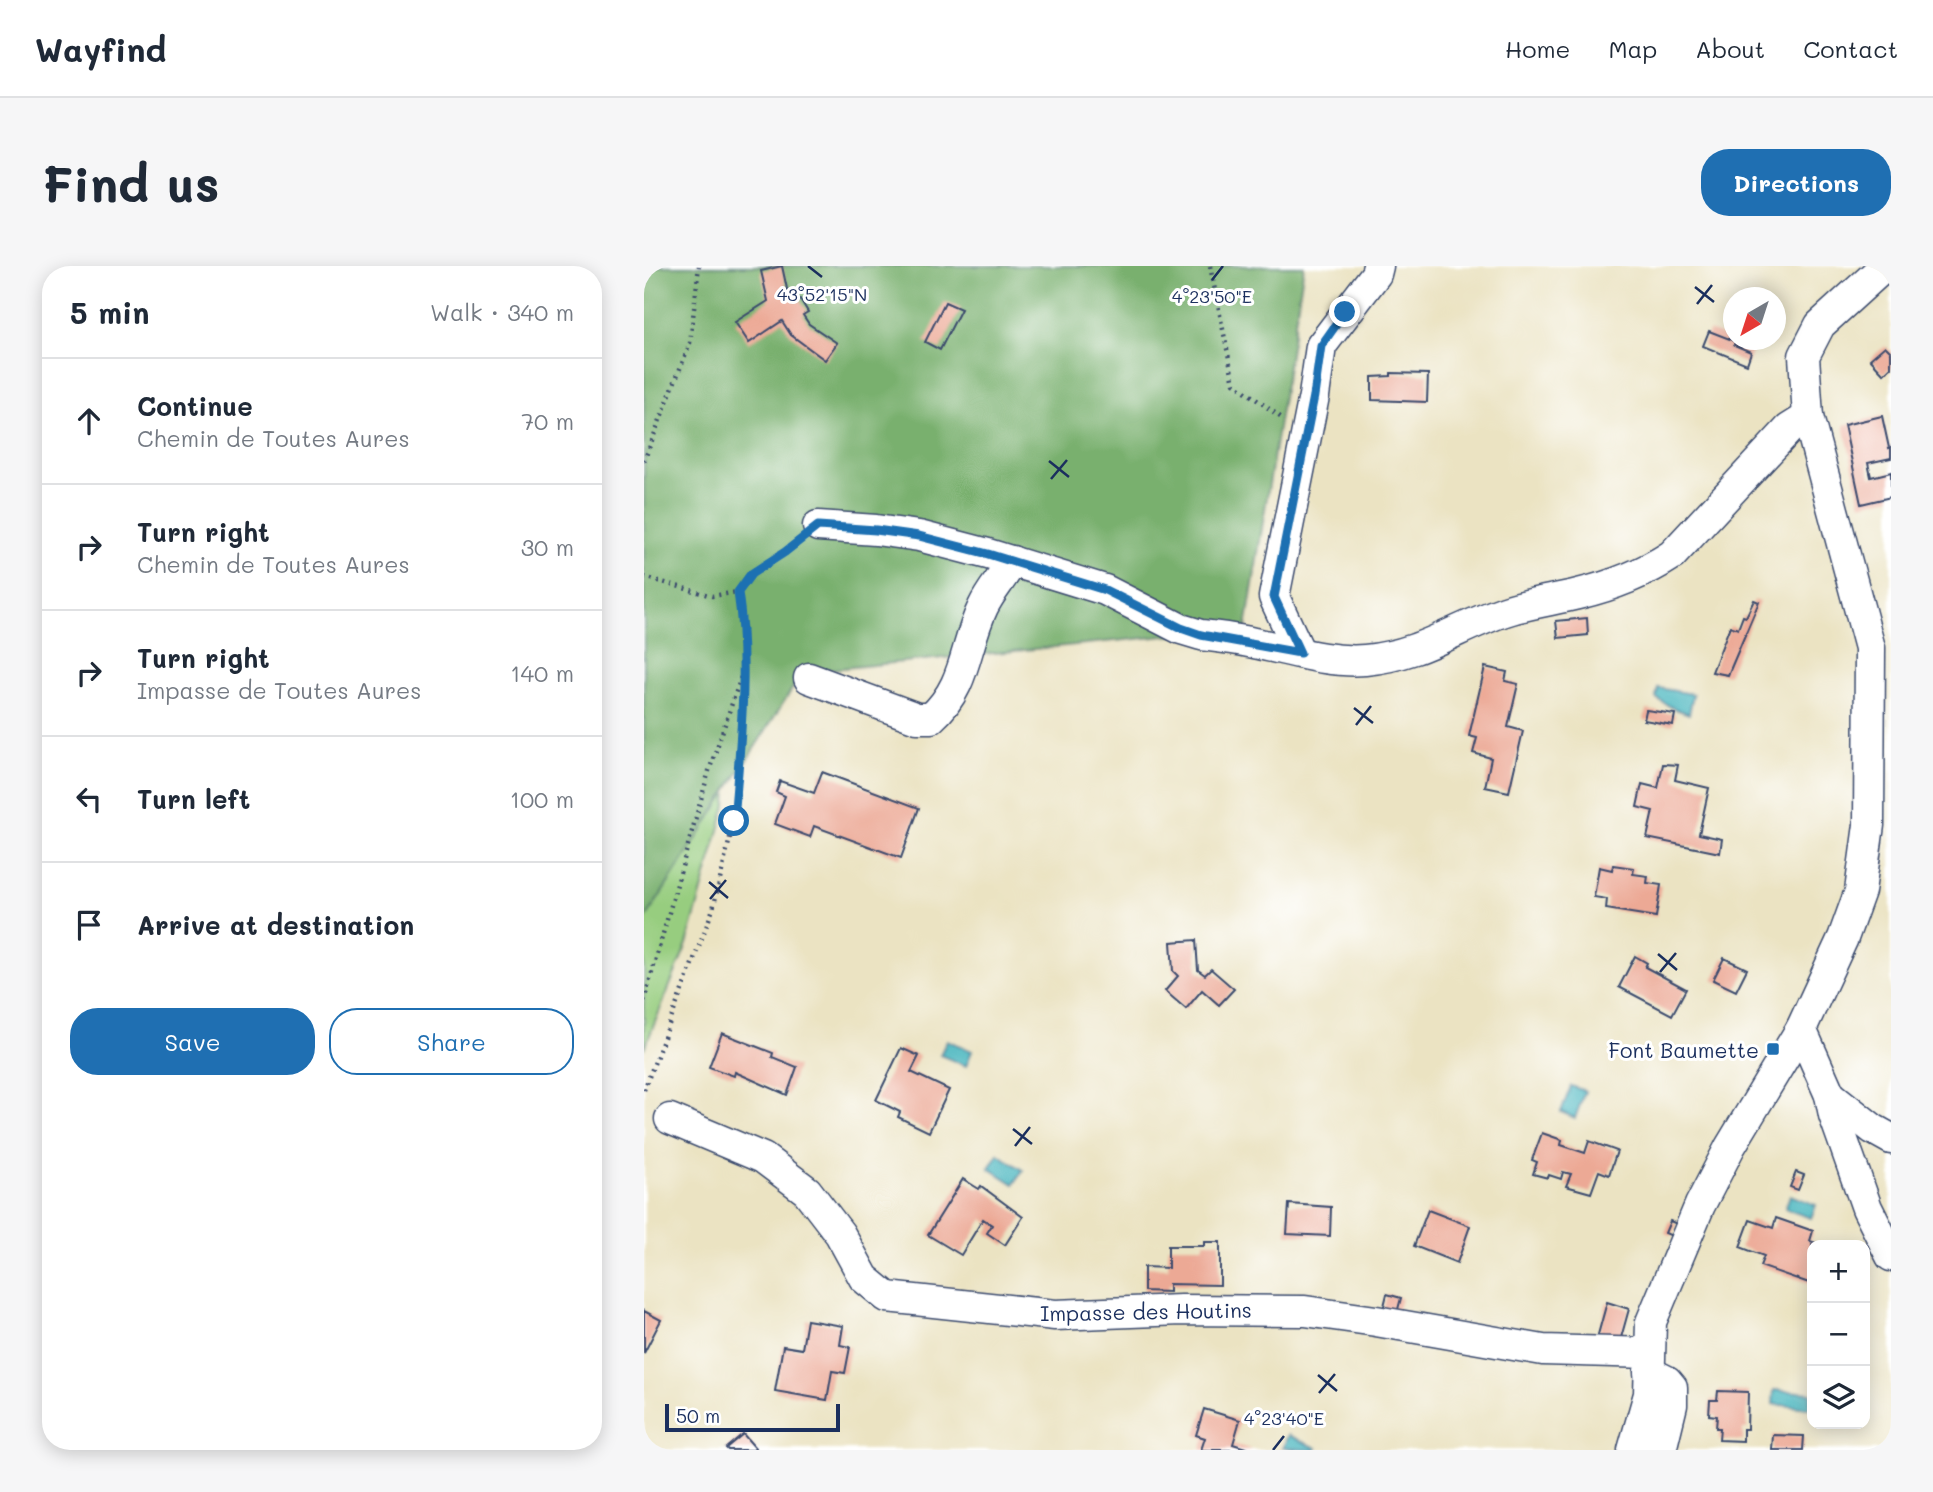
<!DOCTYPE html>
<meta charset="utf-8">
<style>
:root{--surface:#fff;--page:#f6f6f7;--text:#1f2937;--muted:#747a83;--line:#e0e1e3;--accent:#1f6fb2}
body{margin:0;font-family:Mali,sans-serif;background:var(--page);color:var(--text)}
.controls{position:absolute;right:21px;bottom:21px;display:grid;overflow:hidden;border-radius:14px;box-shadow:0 4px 18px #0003}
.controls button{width:63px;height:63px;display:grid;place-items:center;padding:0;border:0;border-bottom:2px solid var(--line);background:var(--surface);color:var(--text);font:35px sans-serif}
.compass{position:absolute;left:1079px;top:21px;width:63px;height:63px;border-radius:50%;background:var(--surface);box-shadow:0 4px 18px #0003;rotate:219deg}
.scale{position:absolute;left:21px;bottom:18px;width:175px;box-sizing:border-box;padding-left:7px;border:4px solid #1b2f5e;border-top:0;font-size:19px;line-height:24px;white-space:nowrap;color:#1b2f5e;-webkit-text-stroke:5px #fff;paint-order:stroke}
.stop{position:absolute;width:21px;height:21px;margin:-16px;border:5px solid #1f6fb2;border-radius:50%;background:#fff}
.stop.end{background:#1f6fb2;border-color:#fff;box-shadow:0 2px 7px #0008}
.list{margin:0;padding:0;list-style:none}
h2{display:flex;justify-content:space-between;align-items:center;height:91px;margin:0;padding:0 28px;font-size:30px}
h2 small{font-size:23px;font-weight:400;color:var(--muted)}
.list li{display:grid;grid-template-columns:46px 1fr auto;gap:21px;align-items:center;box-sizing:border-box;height:126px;padding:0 28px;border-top:2px solid var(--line)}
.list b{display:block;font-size:26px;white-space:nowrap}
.list p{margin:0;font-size:23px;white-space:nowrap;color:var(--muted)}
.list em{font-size:23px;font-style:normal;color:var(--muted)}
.actions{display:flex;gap:14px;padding:21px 28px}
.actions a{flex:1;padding:16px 0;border:2px solid var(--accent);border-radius:28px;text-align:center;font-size:24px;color:var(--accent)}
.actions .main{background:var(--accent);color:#fff}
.icon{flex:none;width:38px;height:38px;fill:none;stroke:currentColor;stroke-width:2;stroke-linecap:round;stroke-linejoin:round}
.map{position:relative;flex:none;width:1247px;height:1184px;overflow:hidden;border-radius:28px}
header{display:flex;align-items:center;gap:42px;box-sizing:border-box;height:98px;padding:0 35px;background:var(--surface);border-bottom:2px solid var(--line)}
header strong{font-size:33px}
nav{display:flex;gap:38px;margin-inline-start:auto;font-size:24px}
.intro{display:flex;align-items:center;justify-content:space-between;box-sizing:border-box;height:168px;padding:0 42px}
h1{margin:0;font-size:49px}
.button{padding:18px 32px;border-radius:28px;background:var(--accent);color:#fff;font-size:24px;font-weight:700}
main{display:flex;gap:42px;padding:0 42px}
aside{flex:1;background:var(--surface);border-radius:28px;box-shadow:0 4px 18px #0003}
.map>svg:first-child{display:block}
.green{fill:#97cd7f;stroke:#597e6e;stroke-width:2}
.forest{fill:#79b06e;stroke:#4a7066;stroke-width:2}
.water{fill:#46b5be;stroke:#30728e;stroke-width:2}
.building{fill:#eca995}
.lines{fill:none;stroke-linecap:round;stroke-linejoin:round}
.minor-casing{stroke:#3a4a6d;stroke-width:33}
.path{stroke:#3a4a6d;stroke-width:4.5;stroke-dasharray:2 5;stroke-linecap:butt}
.minor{stroke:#fff;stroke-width:30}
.route{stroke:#1f6fb2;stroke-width:9}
.ticks{fill:none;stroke:#1b2f5e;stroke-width:2.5}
.poi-dot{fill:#1f6fb2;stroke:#fff;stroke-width:2.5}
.labels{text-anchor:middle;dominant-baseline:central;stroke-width:6;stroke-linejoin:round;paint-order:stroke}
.poi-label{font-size:21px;fill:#1b2f5e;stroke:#fff;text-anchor:end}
.street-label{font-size:21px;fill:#1b2f5e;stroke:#fff}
.ticks-label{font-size:18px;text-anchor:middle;fill:#1b2f5e;stroke:#fff;stroke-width:6;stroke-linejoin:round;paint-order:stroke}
</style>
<header>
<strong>Wayfind</strong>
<nav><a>Home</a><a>Map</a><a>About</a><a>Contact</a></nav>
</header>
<div class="intro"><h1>Find us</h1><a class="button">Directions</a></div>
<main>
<aside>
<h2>5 min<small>Walk · 340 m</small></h2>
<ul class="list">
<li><svg class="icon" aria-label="ahead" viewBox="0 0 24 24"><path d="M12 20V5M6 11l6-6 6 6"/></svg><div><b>Continue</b><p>Chemin de Toutes Aures</p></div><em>70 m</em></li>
<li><svg class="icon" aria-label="right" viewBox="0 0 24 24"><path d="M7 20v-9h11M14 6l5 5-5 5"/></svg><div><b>Turn right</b><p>Chemin de Toutes Aures</p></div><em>30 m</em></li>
<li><svg class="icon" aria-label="right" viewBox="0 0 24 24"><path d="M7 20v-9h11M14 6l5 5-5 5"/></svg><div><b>Turn right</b><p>Impasse de Toutes Aures</p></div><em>140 m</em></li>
<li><svg class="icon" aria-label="left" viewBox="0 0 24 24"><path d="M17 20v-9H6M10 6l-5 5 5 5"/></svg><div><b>Turn left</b></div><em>100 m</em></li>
<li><svg class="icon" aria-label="arrive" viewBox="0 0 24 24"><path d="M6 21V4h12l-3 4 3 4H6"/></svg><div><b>Arrive at destination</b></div></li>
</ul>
<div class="actions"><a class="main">Save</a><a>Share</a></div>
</aside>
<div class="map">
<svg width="1247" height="1184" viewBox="0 0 1247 1184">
<rect width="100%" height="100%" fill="#fff"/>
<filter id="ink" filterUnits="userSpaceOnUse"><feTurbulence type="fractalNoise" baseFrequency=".0143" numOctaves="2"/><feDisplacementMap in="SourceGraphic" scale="14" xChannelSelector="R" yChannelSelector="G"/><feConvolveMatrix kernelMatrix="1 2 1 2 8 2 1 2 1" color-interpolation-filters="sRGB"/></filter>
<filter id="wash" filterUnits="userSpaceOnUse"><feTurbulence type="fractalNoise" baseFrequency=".00686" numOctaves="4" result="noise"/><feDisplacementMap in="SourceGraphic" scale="28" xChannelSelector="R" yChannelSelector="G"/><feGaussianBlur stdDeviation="1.57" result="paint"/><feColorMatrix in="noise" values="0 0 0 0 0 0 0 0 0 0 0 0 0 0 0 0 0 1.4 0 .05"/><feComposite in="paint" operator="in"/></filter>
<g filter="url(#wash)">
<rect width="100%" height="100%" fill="#ebe3c2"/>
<!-- green -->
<polygon class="green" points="0,323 90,381 82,539 43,678 0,783"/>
<!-- forest -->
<polygon class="forest" points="0,0 660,0 602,362 159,406 0,655"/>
<!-- water -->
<g class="water">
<polygon points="1014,422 1049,428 1045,448 1029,442 1012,432"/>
<polygon points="303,774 328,785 322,800 296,789"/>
<polygon points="927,820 941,825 931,852 917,846"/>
<polygon points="354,888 379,904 370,918 345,902"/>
<polygon points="1146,929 1172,939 1167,952 1141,943"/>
<polygon points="1130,1124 1167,1127 1165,1142 1129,1138"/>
<polygon points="644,1169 673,1182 672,1184 639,1182"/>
</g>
<g id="blocks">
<!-- building -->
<g class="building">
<polygon points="138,0 143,23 151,36 156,33 164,46 159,49 165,58 193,77 181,94 147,69 138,55 105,77 91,56 124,35 117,5"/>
<polygon points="301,36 317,43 296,84 281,76"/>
<polygon points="1065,65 1091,75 1090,79 1107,86 1103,98 1059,80"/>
<polygon points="1241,80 1247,86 1247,101 1240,108 1226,93"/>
<polygon points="747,107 784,108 783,136 728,134 728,111 747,110"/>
<polygon points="1238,150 1245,182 1247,181 1247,192 1224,197 1227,211 1247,206 1247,231 1217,238 1200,159"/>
<polygon points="1110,334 1115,336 1084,409 1068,406 1086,360 1094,363 1099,350 1102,351"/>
<polygon points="943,352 944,369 914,372 912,355"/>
<polygon points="841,401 863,406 861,415 874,418 864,461 879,465 865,526 841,521 847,492 829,487 833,472 825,470"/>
<polygon points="1002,444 1031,448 1029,459 1000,454"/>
<polygon points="1019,498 1034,499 1031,514 1065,522 1055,568 1078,573 1076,587 1003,572 1009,545 993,541 998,518 1014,522"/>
<polygon points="178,506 275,542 257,592 170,560 166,571 131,558 141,530 132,526 136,515 170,527"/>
<polygon points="969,599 990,602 989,608 1004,610 1003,617 1017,619 1012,651 962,643 963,633 950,631 955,601 968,604"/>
<polygon points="552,674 554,704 561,709 567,703 590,723 575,739 558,724 542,743 521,725 534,710 529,705 527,676"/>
<polygon points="991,690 1003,697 1001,701 1042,723 1028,749 975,721"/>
<polygon points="1080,692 1103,703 1092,725 1069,714"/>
<polygon points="78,767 129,787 128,791 153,801 143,829 91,806 90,810 65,801"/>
<polygon points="257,782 275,790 267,806 305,824 285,866 254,851 256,846 232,834"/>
<polygon points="898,867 918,874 917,879 941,887 945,875 973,885 965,909 955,905 947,927 922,920 927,908 919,906 917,913 905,909 904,912 889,908 893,896 888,894"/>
<polygon points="1152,906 1160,909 1154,924 1146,921"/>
<polygon points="319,913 335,923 337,920 379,951 361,979 343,967 348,959 339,953 317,989 284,969"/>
<polygon points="645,938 687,941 686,970 643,968"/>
<polygon points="784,944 826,960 813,997 770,980"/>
<polygon points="1132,952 1169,965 1166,975 1177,979 1168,979 1168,1018 1116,1000 1120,990 1096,981 1106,954 1129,962"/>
<polygon points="1026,955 1033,958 1028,970 1021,967"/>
<polygon points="560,976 576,976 576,1019 525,1018 525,1026 500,1025 500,1001 524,1002 524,980 560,980"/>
<polygon points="743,1028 757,1032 753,1047 739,1044"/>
<polygon points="963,1036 985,1043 975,1079 952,1076"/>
<polygon points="0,1045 17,1054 0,1087"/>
<polygon points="163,1054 199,1060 196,1079 206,1081 201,1107 188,1105 183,1134 131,1125 139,1080 158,1083"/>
<polygon points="1074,1125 1104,1126 1103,1163 1099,1163 1099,1175 1075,1174 1076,1162 1072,1162 1073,1150 1065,1149 1066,1134 1073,1134"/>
<polygon points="560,1143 596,1154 589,1178 608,1184 557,1184 561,1172 552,1169"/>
<polygon points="99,1168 113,1184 84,1184 82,1182"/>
<polygon points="1129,1169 1160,1170 1159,1184 1128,1184"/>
</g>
</g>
</g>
<g filter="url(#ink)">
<use href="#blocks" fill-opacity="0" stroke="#3a4a6d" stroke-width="2"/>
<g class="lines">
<!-- minor casing -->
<g class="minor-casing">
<g id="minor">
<path d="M174,260L232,264L275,270L344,288L461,324L537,363L557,369C575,371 593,373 610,377C646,384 684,397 721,394C777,389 811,362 861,345C885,337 910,334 934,328C968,320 999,308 1028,289L1145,163L1164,151"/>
<polyline points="656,387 630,331 670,130 677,80 732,8 734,0"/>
<path d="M165,412L273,452H287C323,420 320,380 339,341C347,324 360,311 368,295"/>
<polyline points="1157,763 1186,829 1190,849 1223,942 1247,990"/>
<polyline points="1186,829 1229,863 1247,873"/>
<polyline points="26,853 119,892 163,925 196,968 220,1012 243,1031 411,1049 537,1044 661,1045 732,1055 899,1084 1005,1087"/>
<polyline points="1005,1106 1023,1115 1028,1121 1028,1139 1017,1184"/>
<polyline points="989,1184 1005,1128 1007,1056 1056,939 1086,881 1157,763 1199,672 1216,625 1225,559 1226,382 1164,151 1160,90 1176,59 1241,0"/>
</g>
</g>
<!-- path -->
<g class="path">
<polyline points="566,0 590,117 639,153"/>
<polyline points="0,195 46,77 55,0"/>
<polyline points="0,311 68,330 94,326"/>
<polyline points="0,735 65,505 97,411"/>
<polyline points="0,824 69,643 90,555 98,455 99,363 94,326 107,308 155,276"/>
</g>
<!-- minor -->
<use href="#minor" class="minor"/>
</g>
</g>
<g class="lines" filter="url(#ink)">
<!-- route -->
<path class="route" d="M90,555C96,479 105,401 94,326L107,308L141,286L174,260L232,264L275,270L344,288L461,324L537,362L557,369L656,387L630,331L670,130L677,80L701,46"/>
</g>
<!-- ticks -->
<path class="ticks" d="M164,0L178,11M568,14L579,0M1051,21L1070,36M1053,38L1068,19M405,195L425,211M407,213L423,194M710,442L729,457M712,459L727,440M65,616L84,632M66,633L82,614M1014,688L1033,704M1016,706L1032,687M369,863L388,878M371,880L386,861M674,1109L693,1125M675,1127L691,1108M629,1184L640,1170"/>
<!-- markers -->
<rect class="poi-dot" x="1122" y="776" width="14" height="14" rx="3.5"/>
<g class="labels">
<!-- poi labels -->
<g class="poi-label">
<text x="1115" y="783">Font Baumette</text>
</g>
<!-- street labels -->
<g class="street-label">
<text transform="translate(502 1045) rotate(-1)">Impasse des Houtins</text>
</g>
</g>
<g class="ticks-label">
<text x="178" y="35">43°52'15"N</text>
<text x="568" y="37">4°23'50"E</text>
<text x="640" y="1159">4°23'40"E</text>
</g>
</svg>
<div class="controls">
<button>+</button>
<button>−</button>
<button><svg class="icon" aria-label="layers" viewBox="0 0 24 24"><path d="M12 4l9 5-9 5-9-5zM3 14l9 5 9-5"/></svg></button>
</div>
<svg class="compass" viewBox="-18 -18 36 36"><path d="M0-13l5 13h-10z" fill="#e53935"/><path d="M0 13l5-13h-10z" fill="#747a83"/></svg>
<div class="scale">50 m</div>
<div class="stop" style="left:90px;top:555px"></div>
<div class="stop end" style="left:701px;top:46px"></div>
</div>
</main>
